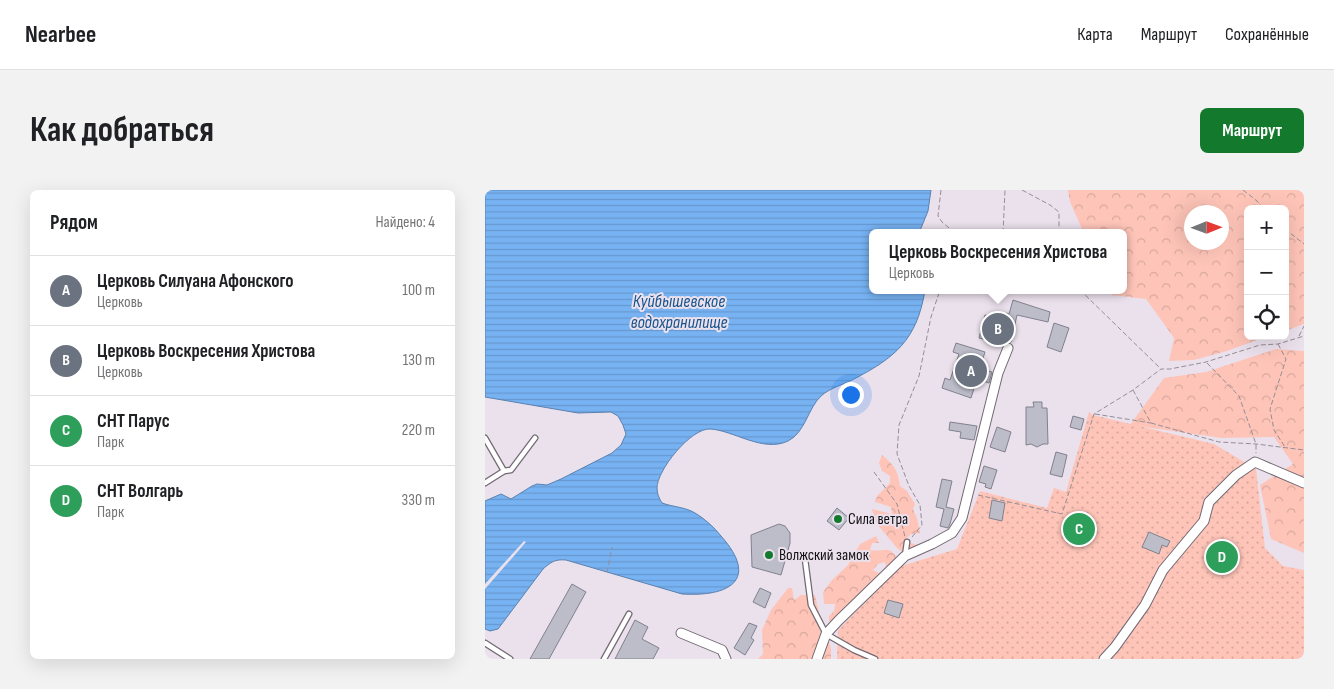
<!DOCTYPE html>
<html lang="ru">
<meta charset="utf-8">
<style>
:root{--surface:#fff;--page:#f2f2f2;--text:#202124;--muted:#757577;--line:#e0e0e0;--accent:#137a2d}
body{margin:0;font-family:"Sofia Sans Condensed",sans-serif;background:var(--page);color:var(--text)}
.controls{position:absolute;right:15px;top:15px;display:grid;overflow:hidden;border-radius:8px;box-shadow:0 5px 20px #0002}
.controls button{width:45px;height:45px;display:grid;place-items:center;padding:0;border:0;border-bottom:1px solid var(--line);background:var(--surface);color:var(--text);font:25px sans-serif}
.compass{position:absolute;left:699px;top:15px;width:45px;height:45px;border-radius:50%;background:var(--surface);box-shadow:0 5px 20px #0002;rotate:89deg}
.you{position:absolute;left:365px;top:204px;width:18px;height:18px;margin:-12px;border:4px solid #fff;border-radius:50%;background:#1a73e8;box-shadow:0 0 0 8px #1a73e833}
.badge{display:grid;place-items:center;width:32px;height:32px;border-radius:50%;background:var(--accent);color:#fff;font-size:16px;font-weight:700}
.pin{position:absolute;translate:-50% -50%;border:2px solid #fff;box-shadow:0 1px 5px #0006}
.popup{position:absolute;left:384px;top:39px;width:258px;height:65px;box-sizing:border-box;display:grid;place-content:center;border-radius:8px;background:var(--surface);filter:drop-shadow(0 1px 4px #0005);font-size:16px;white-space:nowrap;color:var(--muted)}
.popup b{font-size:19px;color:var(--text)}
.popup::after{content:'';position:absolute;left:50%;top:100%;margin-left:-10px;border:10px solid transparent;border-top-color:var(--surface)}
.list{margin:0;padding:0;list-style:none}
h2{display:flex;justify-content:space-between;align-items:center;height:65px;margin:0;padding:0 20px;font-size:21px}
h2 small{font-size:16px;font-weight:400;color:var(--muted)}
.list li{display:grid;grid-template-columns:32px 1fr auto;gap:15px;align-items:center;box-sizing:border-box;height:70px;padding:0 20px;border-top:1px solid var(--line)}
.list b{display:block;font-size:19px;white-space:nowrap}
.list p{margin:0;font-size:16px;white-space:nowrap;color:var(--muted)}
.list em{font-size:16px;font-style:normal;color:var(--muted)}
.icon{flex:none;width:28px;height:28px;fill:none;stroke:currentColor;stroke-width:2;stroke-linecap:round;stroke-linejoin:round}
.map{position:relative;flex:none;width:819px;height:469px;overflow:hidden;border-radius:8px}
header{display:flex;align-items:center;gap:30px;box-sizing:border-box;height:70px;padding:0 25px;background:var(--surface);border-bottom:1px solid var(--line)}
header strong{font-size:24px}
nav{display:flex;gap:28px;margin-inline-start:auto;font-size:18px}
.intro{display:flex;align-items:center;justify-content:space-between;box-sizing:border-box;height:120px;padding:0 30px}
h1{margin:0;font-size:35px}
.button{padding:12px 22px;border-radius:8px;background:var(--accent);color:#fff;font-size:18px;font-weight:700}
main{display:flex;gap:30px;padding:0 30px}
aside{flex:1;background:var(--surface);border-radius:8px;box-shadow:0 5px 20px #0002}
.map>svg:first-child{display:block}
.grass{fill:url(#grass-dots)}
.forest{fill:url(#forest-crowns);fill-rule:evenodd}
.water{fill:url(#water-rules);stroke:#5981af}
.pier{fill:#ebe1ed}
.building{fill:#bdbdca;stroke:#81818d}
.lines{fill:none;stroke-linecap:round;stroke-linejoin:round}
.service-casing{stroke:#726973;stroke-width:7}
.minor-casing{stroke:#726973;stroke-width:11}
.path{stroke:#948d96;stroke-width:1;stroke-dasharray:5 2.5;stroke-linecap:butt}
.service{stroke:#fff;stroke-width:4.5}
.minor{stroke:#fff;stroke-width:9}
.poi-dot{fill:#137a2d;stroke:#ebe1ed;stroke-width:2}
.labels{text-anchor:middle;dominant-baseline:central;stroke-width:4;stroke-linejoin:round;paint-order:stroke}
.poi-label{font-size:16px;fill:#131014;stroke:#ebe1ed;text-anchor:start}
.water-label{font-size:18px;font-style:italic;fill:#17548e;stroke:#ebe1ed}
</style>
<header>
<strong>Nearbee</strong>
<nav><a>Карта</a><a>Маршрут</a><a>Сохранённые</a></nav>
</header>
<div class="intro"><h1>Как добраться</h1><a class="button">Маршрут</a></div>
<main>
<aside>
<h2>Рядом<small>Найдено: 4</small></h2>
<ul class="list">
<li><span class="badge" style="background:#6b7280">A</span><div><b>Церковь Силуана Афонского</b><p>Церковь</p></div><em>100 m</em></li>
<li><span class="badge" style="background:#6b7280">B</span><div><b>Церковь Воскресения Христова</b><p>Церковь</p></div><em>130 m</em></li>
<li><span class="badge" style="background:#2e9e5b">C</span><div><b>СНТ Парус</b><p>Парк</p></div><em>220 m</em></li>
<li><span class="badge" style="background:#2e9e5b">D</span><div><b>СНТ Волгарь</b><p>Парк</p></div><em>330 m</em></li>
</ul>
</aside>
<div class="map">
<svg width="819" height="469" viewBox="0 0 819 469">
<defs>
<pattern id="grass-dots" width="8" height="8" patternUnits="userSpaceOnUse" patternTransform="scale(1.25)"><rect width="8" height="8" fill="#fec4b8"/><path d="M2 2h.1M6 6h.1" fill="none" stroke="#d9a79d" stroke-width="1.8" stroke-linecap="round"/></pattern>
<pattern id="forest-crowns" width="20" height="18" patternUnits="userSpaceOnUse" patternTransform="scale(1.25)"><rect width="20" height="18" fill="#fec4b8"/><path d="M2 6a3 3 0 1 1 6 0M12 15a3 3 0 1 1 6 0" fill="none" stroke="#d9a79d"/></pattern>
<pattern id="water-rules" width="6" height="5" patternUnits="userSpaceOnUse" patternTransform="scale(1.25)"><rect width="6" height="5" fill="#77b2f2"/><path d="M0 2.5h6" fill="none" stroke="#6698cf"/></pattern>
</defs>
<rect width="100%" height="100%" fill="#ebe1ed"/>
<!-- grass -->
<polygon class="grass" points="604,222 608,225 729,254 771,279 780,358 798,376 819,380 819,469 352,469 353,440 416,376 472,359 495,301 562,318 569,298 581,302"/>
<!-- forest -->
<g class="forest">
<path d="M583,0H819V134L800,141V19H763V146H783L742,161L709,170L684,171L689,148L661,109L627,105L625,100H638V43H599L585,12ZM736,22V52H706V22Z"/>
<polygon points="791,159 819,161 819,363 786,349 775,295 808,274 789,247 737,248 645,235 679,188 721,182"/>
<path d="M397,265C409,275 413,280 415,296L422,301L430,314L428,319L432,328L435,343L426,344L419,351L435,356V364L425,367L412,358L391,333L387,319L407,324L406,317L390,312L392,306L405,293V286L397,281L394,273Z"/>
<path d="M391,346L394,353H387L385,360C399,363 404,353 413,370L409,379L401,378L400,372L393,374L388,380L396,384L353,435L344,431V426L349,421L350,414H339L338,402L347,390L363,375L375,354Z"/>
<polygon points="303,398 307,398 309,410 316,405 330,405 335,427 340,437 346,459 346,469 273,469 278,464 277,440 286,420"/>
</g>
<!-- water -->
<path class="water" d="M0,0H446L443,21L434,43H388V100H440C432,150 410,168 367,190C357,195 345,198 336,206C323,218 320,243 303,251C278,263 248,240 225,239C206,238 172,280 172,298C172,304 174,308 177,313C188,317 200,317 210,323C220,329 229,337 236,346C275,390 244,407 197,404L81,370C70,369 66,372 58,379L13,439L5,441L0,439V311L16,304L26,309L47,296L52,294L62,295L76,289L127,263L136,255L141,244L138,235L133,226L126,222L93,223L0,207Z"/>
<!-- pier -->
<polygon class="pier" points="39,351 41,352 0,399 0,394"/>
<!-- building -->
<g class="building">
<polygon points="528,110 565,122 563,132 532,125 526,152 510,148 509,152 494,148 500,125 519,130 521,123 524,124"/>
<polygon points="569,133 584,138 576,162 562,157"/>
<polygon points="471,153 500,162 495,178 507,182 504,193 492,189 486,208 457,198 460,188 465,190 474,164 468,162"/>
<polygon points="548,212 557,212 557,218 562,218 563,254 558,254 552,257 546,254 541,255 541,217 549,217"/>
<polygon points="588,226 599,229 596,240 585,237"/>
<polygon points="465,232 492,236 489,250 475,248 476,242 464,240"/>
<polygon points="512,237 526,242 520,262 505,257"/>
<polygon points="571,262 582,265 577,287 565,284"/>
<polygon points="499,276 512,280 506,299 500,297 501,294 494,292"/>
<polygon points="457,289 467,291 461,317 469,319 465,334 463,338 455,336 459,319 451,317"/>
<polygon points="507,310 520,313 517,331 504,328"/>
<polygon points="352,318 364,328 354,340 342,331"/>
<polygon points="294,334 300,336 305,343 305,353 296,385 267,377 266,345"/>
<polygon points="664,342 685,351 682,357 677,355 674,364 657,357"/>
<polygon points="87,394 101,402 64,469 45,469"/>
<polygon points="275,398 286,403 280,418 268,412"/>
<polygon points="403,410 418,414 414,428 399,423"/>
<polygon points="150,430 163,437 157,449 174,458 168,469 130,469"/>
<polygon points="264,433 272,436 266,448 269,450 260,465 249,458"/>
</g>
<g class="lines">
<!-- service casing -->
<g class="service-casing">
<g id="service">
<polyline points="0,248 19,281"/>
<polyline points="0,293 19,281 26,280 50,248"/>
<polyline points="420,366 422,352"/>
<polyline points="320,369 326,415 341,444 369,460 390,469"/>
<polyline points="0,453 25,469"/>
<polyline points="119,469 144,424"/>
</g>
</g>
<!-- minor casing -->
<g class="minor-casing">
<g id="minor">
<polyline points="196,443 237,460 241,469"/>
<polyline points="332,469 341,444 353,431 420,366 447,354 467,343 477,328 513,183 523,158"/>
<polyline points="619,469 630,457 660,415 678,380 719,331 724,312 751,285 770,272 819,293"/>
</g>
</g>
<!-- path -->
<g class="path">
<polyline points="456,0 453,26 457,32 470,43"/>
<polyline points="537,0 565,15 574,22 574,43"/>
<polyline points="758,0 772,11 779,19"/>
<polyline points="800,39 819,54"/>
<polyline points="518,43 520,0"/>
<polyline points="595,100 675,178"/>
<polyline points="814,146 819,136"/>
<polyline points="793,154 801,169 785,219 789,240 800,257"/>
<polyline points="722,173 754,206 771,254 771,263"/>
<polyline points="648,200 666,233 734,252 771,254 819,260"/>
<polyline points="610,224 666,233"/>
<polyline points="389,282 412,314 420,347"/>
<polyline points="493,305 577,324 609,224 648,200 676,179 685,179 721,172 775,155 793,154 819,146"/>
<polyline points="427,347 437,335 435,315 424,296 412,264 414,235 434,186 446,127 455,100"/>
<polyline points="122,382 127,357"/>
</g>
<!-- service -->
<use href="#service" class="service"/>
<!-- minor -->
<use href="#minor" class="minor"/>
</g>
<!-- markers -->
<g class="poi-dot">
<circle cx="353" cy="329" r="5"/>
<circle cx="284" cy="365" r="5"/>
</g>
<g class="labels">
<!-- poi labels -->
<g class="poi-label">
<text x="363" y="329">Сила ветра</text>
<text x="294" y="365">Волжский замок</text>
</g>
<!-- water labels -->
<g class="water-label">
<text x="194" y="111">Куйбышевское<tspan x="194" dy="21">водохранилище</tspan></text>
</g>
</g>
</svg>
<div class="controls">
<button>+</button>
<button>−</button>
<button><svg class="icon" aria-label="locate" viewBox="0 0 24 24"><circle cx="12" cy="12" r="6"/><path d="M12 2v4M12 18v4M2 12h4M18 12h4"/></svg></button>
</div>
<svg class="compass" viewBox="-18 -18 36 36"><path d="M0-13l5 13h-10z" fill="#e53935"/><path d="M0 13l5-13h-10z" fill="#757577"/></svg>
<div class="you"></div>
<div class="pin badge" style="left:486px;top:181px;background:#6b7280">A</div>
<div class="pin badge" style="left:513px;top:139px;background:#6b7280">B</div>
<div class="popup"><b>Церковь Воскресения Христова</b>Церковь</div>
<div class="pin badge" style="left:594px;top:339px;background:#2e9e5b">C</div>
<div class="pin badge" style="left:737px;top:367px;background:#2e9e5b">D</div>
</div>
</main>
